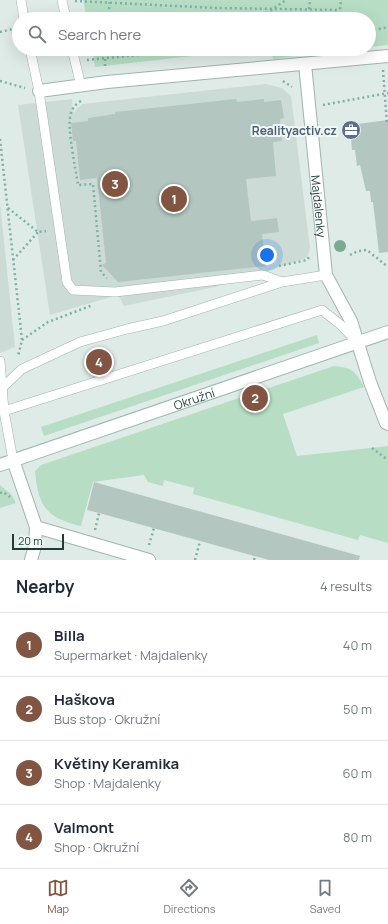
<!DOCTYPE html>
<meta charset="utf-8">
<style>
:root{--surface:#fff;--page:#f6f6f7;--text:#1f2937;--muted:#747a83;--line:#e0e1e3;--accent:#815542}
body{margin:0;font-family:Manrope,sans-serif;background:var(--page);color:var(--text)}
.scale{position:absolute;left:12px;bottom:10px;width:52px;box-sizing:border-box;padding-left:4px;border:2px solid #1f3c37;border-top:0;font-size:11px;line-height:14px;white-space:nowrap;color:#1f3c37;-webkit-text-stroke:3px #f0f8f5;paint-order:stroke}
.you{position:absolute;left:267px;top:255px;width:14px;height:14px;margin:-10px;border:3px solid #fff;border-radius:50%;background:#1a73e8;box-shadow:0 0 0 6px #1a73e833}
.badge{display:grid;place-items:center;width:26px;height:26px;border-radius:50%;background:var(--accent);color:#fff;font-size:13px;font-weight:700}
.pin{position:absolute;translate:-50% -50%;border:2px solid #fff;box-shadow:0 1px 4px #0006}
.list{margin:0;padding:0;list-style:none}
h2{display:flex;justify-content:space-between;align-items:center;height:52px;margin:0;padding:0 16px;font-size:17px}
h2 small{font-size:13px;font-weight:400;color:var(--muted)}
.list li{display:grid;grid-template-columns:26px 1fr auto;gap:12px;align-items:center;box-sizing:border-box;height:64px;padding:0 16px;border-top:1px solid var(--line)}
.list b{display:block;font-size:15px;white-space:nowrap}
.list p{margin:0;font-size:13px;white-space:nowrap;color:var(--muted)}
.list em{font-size:13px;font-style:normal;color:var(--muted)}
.icon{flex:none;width:22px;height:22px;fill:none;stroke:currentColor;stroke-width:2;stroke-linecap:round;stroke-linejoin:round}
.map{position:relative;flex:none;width:388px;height:560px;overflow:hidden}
.search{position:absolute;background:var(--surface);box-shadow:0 4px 16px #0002;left:12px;right:12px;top:12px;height:44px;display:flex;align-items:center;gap:10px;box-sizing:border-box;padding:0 14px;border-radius:22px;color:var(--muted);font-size:15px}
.sheet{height:308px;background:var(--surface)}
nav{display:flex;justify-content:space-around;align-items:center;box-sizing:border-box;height:56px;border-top:1px solid var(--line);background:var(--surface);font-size:11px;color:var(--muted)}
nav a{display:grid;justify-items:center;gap:2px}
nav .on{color:var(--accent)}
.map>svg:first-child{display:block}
.built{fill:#cddbd6}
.green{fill:#b7dec5}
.building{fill:#b4c6c0}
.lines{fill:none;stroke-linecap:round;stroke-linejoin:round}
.lane-casing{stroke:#a2b3af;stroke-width:10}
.street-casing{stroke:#a2b3af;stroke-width:14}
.secondary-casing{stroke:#9db8b1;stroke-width:14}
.path{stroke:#7eb1a6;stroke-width:2.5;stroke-dasharray:2 3;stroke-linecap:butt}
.lane{stroke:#fff;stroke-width:9}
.street{stroke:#fff;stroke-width:12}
.secondary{stroke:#fff;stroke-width:12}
.tree{fill:#7aaa92}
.labels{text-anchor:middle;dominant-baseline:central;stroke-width:4;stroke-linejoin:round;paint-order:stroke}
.service-label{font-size:12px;font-weight:bold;fill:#4e5e75;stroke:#f0f8f5;text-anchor:end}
.street-label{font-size:12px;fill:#1f3c37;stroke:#f0f8f5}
</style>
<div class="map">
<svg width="388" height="560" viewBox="0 0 388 560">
<rect width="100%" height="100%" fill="#dfebe7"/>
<!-- built -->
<g class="built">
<polygon points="266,84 282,88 291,96 310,248 308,255 306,258 264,272 215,287 124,306 118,295 50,315 18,105 72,99 73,113 82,104"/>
<polygon points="0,203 15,347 0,353"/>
</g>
<!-- green -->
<g class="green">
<polygon points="83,0 388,0 388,45 369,47 369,19 87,19"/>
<polygon points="92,49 254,49 95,67"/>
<polygon points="271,49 342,49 273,59"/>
<polygon points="317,335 319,343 44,436 41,427"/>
<path d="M334,366C352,368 355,370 364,387L283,414L297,456L388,446V543L360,535L358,540L193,494L194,488L164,480L163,486L148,482L144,475L93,482L81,526C46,518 38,506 35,471L41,465Z"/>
<polygon points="0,485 11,494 16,503 0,508"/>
</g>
<!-- building -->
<g class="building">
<polygon points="236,99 237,102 264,99 264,102 281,100 284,118 280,119 282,141 273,142 276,176 246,179 251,221 277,218 279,232 262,234 266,266 118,282 102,265 106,263 97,178 80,180 76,141 73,141 71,123 88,121 88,118 115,114 115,112"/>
<polygon points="388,120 388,252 379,253 373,202 371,202 370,191 366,191 360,165 357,166 355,150 352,150 350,125"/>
<polygon points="94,482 360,556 359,560 269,560 99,513 87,510"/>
</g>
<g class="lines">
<!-- lane casing -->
<g class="lane-casing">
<g id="lane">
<polyline points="21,0 24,19"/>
<polyline points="62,0 66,19"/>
<polyline points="30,49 39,91 67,282 73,290 115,292 263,275 282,282"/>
<polyline points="72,49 81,86"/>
<polyline points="0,361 4,411 13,460"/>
<polyline points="3,387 22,369 80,342 127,329 163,321 282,282 326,275"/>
<polyline points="4,411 322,310 341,325 356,341"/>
</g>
</g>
<!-- street casing -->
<g class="street-casing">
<g id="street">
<path id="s1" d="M305,64L326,275L351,321L370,382L386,423L388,424"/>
<polyline points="39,91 107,82 388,56"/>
<polyline points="13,460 36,527 35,546 31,560"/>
<polyline points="36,527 149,560"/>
</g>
</g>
<!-- secondary casing -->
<g class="secondary-casing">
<g id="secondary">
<path id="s2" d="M0,465L388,332"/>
</g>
</g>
<!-- path -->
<g class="path">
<polyline points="75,1 216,8 340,10"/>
<polyline points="108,19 110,0"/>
<polyline points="258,19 286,0"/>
<polyline points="308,19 310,0"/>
<polyline points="339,19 341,0"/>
<polyline points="369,31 388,27"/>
<polyline points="0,32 17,28"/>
<polyline points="105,49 105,68"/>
<polyline points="87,60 200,49"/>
<polyline points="383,70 387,125"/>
<polyline points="0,81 25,88"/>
<polyline points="283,81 292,87"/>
<path d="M81,101C76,104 73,107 71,113C66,126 76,169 78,185L93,184L101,272L107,278"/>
<polyline points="323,105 388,93"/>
<polyline points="0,139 22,340 18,356"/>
<polyline points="8,208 38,232 46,231"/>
<polyline points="350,255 358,251 367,250 388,267"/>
<polyline points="13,260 38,232"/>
<polyline points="279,266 307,260 309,257"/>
<polyline points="22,340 48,322 93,305"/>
<polyline points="372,448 388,460"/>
<polyline points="0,493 3,492 10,497"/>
<polyline points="95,530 99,513"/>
<polyline points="149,545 154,528"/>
<polyline points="195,560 200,541"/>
<polyline points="254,560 255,556"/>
</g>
<!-- lane -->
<use href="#lane" class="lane"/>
<!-- street -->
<use href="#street" class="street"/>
<!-- secondary -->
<use href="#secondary" class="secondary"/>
</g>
<!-- trees -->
<circle class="tree" cx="340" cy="246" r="6"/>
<!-- icons -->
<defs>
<g id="office-disc" transform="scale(1)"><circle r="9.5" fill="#5c6f8a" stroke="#f0f8f5"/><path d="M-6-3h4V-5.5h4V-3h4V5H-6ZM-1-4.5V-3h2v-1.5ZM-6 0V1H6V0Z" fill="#fff"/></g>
</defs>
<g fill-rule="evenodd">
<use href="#office-disc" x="351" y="130"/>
</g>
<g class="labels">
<!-- service labels -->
<g class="service-label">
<text x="337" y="130">Realityactiv.cz</text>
</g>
<!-- street labels -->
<g class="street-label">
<text stroke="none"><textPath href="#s1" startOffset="143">Majdalenky</textPath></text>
<text stroke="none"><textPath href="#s2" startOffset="205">Okružní</textPath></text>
</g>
</g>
</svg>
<div class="scale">20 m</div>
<div class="you"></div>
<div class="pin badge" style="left:174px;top:199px">1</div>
<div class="pin badge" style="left:255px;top:398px">2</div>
<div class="pin badge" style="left:115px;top:184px">3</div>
<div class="pin badge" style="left:99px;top:362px">4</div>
<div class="search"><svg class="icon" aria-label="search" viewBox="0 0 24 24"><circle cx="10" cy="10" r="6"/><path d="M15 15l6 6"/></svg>Search here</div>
</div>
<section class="sheet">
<h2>Nearby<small>4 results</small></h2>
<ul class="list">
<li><span class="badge">1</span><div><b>Billa</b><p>Supermarket · Majdalenky</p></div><em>40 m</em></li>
<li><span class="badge">2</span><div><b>Haškova</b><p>Bus stop · Okružní</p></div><em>50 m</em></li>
<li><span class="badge">3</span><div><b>Květiny Keramika</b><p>Shop · Majdalenky</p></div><em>60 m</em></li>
<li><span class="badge">4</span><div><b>Valmont</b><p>Shop · Okružní</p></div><em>80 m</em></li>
</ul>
</section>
<nav>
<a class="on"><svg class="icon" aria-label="map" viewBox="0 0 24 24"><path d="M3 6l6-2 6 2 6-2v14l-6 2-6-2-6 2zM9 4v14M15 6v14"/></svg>Map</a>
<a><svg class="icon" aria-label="directions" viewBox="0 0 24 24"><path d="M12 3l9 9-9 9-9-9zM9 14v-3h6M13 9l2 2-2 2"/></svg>Directions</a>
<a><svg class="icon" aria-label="saved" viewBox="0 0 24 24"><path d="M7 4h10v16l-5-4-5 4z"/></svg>Saved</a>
</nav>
